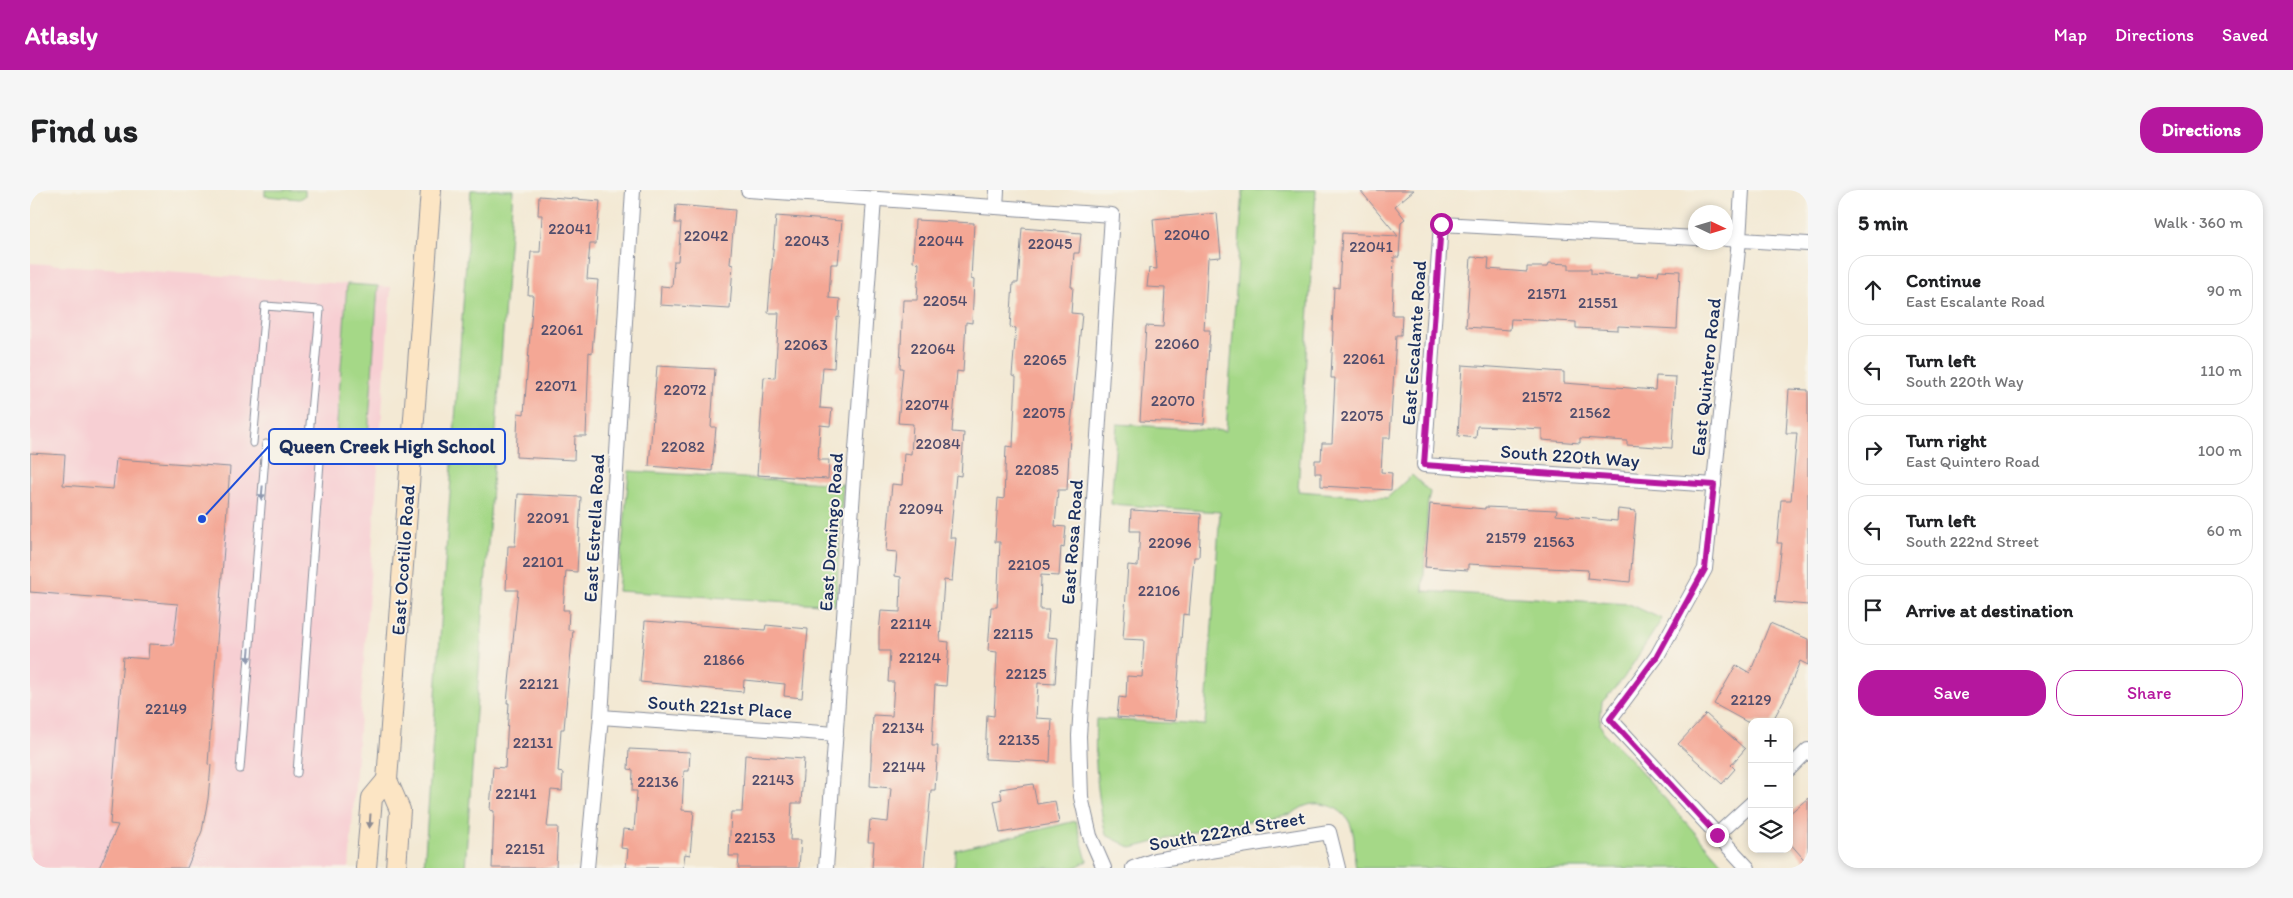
<!DOCTYPE html>
<meta charset="utf-8">
<style>
:root{--surface:#fff;--page:#f6f6f6;--text:#202124;--muted:#757577;--line:#e0e0e0;--accent:#b5179e}
body{margin:0;font-family:Itim,sans-serif;background:var(--page);color:var(--text)}
.controls{position:absolute;right:15px;bottom:15px;display:grid;overflow:hidden;border-radius:10px;box-shadow:0 2px 8px #0003}
.controls button{width:45px;height:45px;display:grid;place-items:center;padding:0;border:0;border-bottom:1px solid var(--line);background:var(--surface);color:var(--text);font:25px sans-serif}
.compass{position:absolute;left:1658px;top:15px;width:45px;height:45px;border-radius:50%;background:var(--surface);box-shadow:0 2px 8px #0003;rotate:94deg}
.stop{position:absolute;width:15px;height:15px;margin:-11px;border:4px solid #b5179e;border-radius:50%;background:#fff}
.stop.end{background:#b5179e;border-color:#fff;box-shadow:0 1px 5px #0008}
.list{margin:0;padding:0;list-style:none}
h2{display:flex;justify-content:space-between;align-items:center;height:65px;margin:0;padding:0 20px;font-size:21px}
h2 small{font-size:16px;font-weight:400;color:var(--muted)}
.list li{display:grid;grid-template-columns:32px 1fr auto;gap:15px;align-items:center;box-sizing:border-box;height:70px;margin:0 10px 10px;padding:0 10px;border:1px solid var(--line);border-radius:20px}
.list b{display:block;font-size:19px;white-space:nowrap}
.list p{margin:0;font-size:16px;white-space:nowrap;color:var(--muted)}
.list em{font-size:16px;font-style:normal;color:var(--muted)}
.actions{display:flex;gap:10px;padding:15px 20px}
.actions a{flex:1;padding:11px 0;border:1px solid var(--accent);border-radius:20px;text-align:center;font-size:18px;color:var(--accent)}
.actions .main{background:var(--accent);color:#fff}
.icon{flex:none;width:28px;height:28px;fill:none;stroke:currentColor;stroke-width:2;stroke-linecap:round;stroke-linejoin:round}
.map{position:relative;flex:none;width:1778px;height:678px;overflow:hidden;border-radius:20px}
header{display:flex;align-items:center;gap:30px;box-sizing:border-box;height:70px;padding:0 25px;background:var(--accent);color:#fff}
header strong{font-size:24px}
nav{display:flex;gap:28px;margin-inline-start:auto;font-size:18px}
.intro{display:flex;align-items:center;justify-content:space-between;box-sizing:border-box;height:120px;padding:0 30px}
h1{margin:0;font-size:35px}
.button{padding:12px 22px;border-radius:20px;background:var(--accent);color:#fff;font-size:18px;font-weight:700}
main{display:flex;gap:30px;padding:0 30px}
aside{flex:1;background:var(--surface);border-radius:20px;box-shadow:0 2px 8px #0003}
.map>svg:first-child{display:block}
.built{fill:#f7cfd3}
.green{fill:#a5d887;stroke:#608472}
.building{fill:#f4a795}
.lines{fill:none;stroke-linecap:round;stroke-linejoin:round}
.service-casing{stroke:#878c99;stroke-width:9}
.minor-casing{stroke:#878c99;stroke-width:16}
.secondary-casing{stroke:#878c99;stroke-width:22}
.service{stroke:#fff;stroke-width:7}
.minor{stroke:#fff;stroke-width:14}
.secondary{stroke:#fce5c4;stroke-width:20}
.oneway{fill:#8d97ae}
.oneway2{fill:#8c8a91}
.route{stroke:#b5179e;stroke-width:6}
.labels{text-anchor:middle;dominant-baseline:central;stroke-width:4;stroke-linejoin:round;paint-order:stroke}
.number-label{font-size:16px;fill:#514d6c}
.street-label{font-size:19px;fill:#1b2f5e;stroke:#f7f3e8}
.leader{fill:none;stroke:#1d4ed8;stroke-width:2}
.callout-dot{fill:#1d4ed8;stroke:#f7f3e8;stroke-width:2}
.callout{fill:#f7f3e8;stroke:#1d4ed8;stroke-width:2}
.callout-label{font-size:20px;text-anchor:middle;font-weight:bold;fill:#1b2f5e}
</style>
<header>
<strong>Atlasly</strong>
<nav><a>Map</a><a>Directions</a><a>Saved</a></nav>
</header>
<div class="intro"><h1>Find us</h1><a class="button">Directions</a></div>
<main>
<div class="map">
<svg width="1778" height="678" viewBox="0 0 1778 678">
<rect width="100%" height="100%" fill="#f7f3e8"/>
<filter id="ink" filterUnits="userSpaceOnUse"><feTurbulence type="fractalNoise" baseFrequency=".02" numOctaves="2"/><feDisplacementMap in="SourceGraphic" scale="10" xChannelSelector="R" yChannelSelector="G"/><feConvolveMatrix kernelMatrix="1 2 1 2 8 2 1 2 1" color-interpolation-filters="sRGB"/></filter>
<filter id="wash" filterUnits="userSpaceOnUse"><feTurbulence type="fractalNoise" baseFrequency=".0096" numOctaves="4" result="noise"/><feDisplacementMap in="SourceGraphic" scale="20" xChannelSelector="R" yChannelSelector="G"/><feGaussianBlur stdDeviation="1.12" result="paint"/><feColorMatrix in="noise" values="0 0 0 0 0 0 0 0 0 0 0 0 0 0 0 0 0 1.4 0 .05"/><feComposite in="paint" operator="in"/></filter>
<g filter="url(#wash)">
<rect width="100%" height="100%" fill="#f3e9d4"/>
<!-- built -->
<polygon class="built" points="0,73 361,97 319,678 0,678"/>
<!-- green -->
<g class="green">
<polygon points="235,0 275,0 275,6 270,9 235,6"/>
<polygon points="441,0 483,0 435,678 394,678"/>
<path d="M1213,0H1286L1268,301L1357,308L1382,285L1400,302L1398,312L1393,401L1599,414L1632,429L1593,489L1572,512L1570,535L1575,544L1601,570L1696,678H1326C1323,665 1326,651 1322,639C1317,619 1293,609 1275,616C1270,618 1265,622 1261,624L1160,643L1102,658L1076,645C1067,606 1064,569 1066,529L1175,535L1190,322L1081,314L1087,234L1196,241Z"/>
<polygon points="317,94 348,96 338,247 306,247"/>
<polygon points="599,281 813,294 806,415 588,401"/>
<polygon points="1046,631 1057,671 1044,678 924,678 926,660"/>
</g>
<g id="blocks">
<!-- building -->
<g class="building">
<polygon points="1330,0 1384,0 1365,16 1375,29 1371,32 1369,67 1364,67 1362,125 1372,125 1371,145 1366,145 1360,248 1353,248 1351,282 1362,283 1361,300 1291,296 1291,283 1285,283 1285,270 1291,270 1292,253 1302,253 1305,188 1301,188 1303,141 1302,141 1304,97 1309,98 1312,43 1368,46"/>
<polygon points="509,6 570,11 566,54 560,54 557,89 568,90 562,163 559,162 556,246 545,246 544,270 486,267 488,223 494,224 498,172 503,105 498,105 501,62 510,62 512,25 508,25"/>
<polygon points="646,15 705,20 700,74 703,75 700,119 630,115 631,96 642,97 644,71 648,71 651,33 645,33"/>
<polygon points="1187,23 1191,67 1178,68 1174,140 1180,140 1174,234 1110,231 1116,136 1133,137 1135,98 1117,97 1119,78 1127,79 1123,29"/>
<polygon points="746,26 812,31 808,74 801,74 799,108 810,109 809,128 807,127 804,178 793,177 790,218 802,219 800,236 790,235 788,270 799,270 798,289 727,285 734,187 745,188 749,123 738,123"/>
<polygon points="885,30 944,33 941,89 944,90 942,133 936,132 933,182 927,181 922,242 934,243 931,286 926,285 920,348 926,348 922,391 914,390 910,451 919,452 916,496 905,495 902,556 908,556 905,600 901,600 894,678 842,678 844,652 838,652 840,630 858,632 861,598 840,596 842,548 843,525 862,526 864,492 858,492 860,461 849,461 849,443 851,421 870,422 871,387 865,386 867,362 856,361 862,294 872,295 874,263 881,264 883,234 868,233 873,178 870,178 873,110 887,110 889,73 883,72"/>
<polygon points="992,38 1051,43 1049,63 1044,63 1041,97 1043,97 1041,123 1052,124 1040,246 1037,300 1028,300 1025,336 1036,337 1034,358 1031,357 1029,386 1011,385 1010,420 1019,420 1017,447 1028,448 1025,494 1008,493 1006,528 1022,529 1020,572 955,569 957,525 964,526 967,462 958,461 961,417 967,417 970,352 965,352 968,308 974,309 976,256 983,257 986,187 982,186 986,138 980,137 983,93 988,93"/>
<polygon points="1441,67 1459,68 1458,79 1497,82 1497,77 1518,77 1519,73 1539,74 1539,79 1561,79 1561,84 1608,87 1608,84 1628,85 1629,80 1650,81 1647,139 1588,136 1588,140 1546,138 1546,132 1481,129 1480,140 1436,137"/>
<polygon points="1432,175 1534,182 1534,193 1625,200 1626,186 1646,187 1642,258 1597,255 1597,251 1550,248 1550,253 1512,250 1512,239 1473,237 1447,236 1446,248 1428,246"/>
<polygon points="627,176 685,179 681,237 686,237 682,281 619,276"/>
<polygon points="1759,199 1778,200 1778,415 1745,412 1752,353 1747,353 1751,310 1761,310 1767,243 1756,243"/>
<polygon points="0,263 35,265 33,295 83,299 86,269 200,277 178,574 181,575 178,609 172,641 157,678 69,678 88,635 80,634 93,467 118,469 119,454 143,455 148,414 0,402"/>
<polygon points="488,304 551,307 547,382 536,381 533,420 539,420 538,440 543,440 534,539 531,539 528,582 533,583 532,601 521,600 517,637 528,637 526,678 462,678 464,621 460,620 463,577 475,578 479,513 477,513 488,400 476,400 478,356 485,356"/>
<polygon points="1400,314 1455,319 1455,317 1527,320 1526,325 1587,331 1588,319 1606,321 1600,392 1557,388 1558,380 1438,374 1438,380 1395,377"/>
<polygon points="1101,320 1171,324 1169,367 1164,367 1159,425 1153,424 1145,531 1087,527 1089,507 1096,508 1097,486 1112,487 1114,450 1093,449 1098,375 1108,376 1110,341 1100,341"/>
<polygon points="615,431 735,440 736,435 778,439 772,508 754,506 755,494 714,490 713,502 610,492"/>
<polygon points="1740,433 1778,449 1778,475 1770,471 1756,506 1742,532 1717,532 1684,514 1706,475 1720,483"/>
<polygon points="1676,524 1715,559 1701,575 1705,579 1692,594 1648,554"/>
<polygon points="599,559 660,562 659,581 654,581 652,620 664,621 660,665 655,664 653,678 596,678 598,659 591,658 593,639 604,640 607,601 602,601 603,580 598,579"/>
<polygon points="715,565 774,569 771,613 762,613 760,650 771,650 769,678 708,678 709,666 699,666 701,622 712,622"/>
<polygon points="1003,594 1007,614 1025,611 1029,633 970,643 964,611 972,609 970,599"/>
<polygon points="1778,608 1778,674 1759,652 1759,624"/>
</g>
</g>
</g>
<g filter="url(#ink)">
<use href="#blocks" fill-opacity="0" stroke="#878c99" stroke-width="1"/>
<g class="lines">
<!-- service casing -->
<g class="service-casing">
<g id="service">
<polyline points="223,253 235,116 290,120 278,257"/>
<polyline points="210,579 236,254"/>
<polyline points="267,583 291,258"/>
</g>
</g>
<!-- minor casing -->
<g class="minor-casing">
<g id="minor">
<polyline points="718,0 1082,25 1049,546 1051,607 1060,646 1074,678"/>
<polyline points="1712,0 1709,50 1675,379 1627,466 1580,529 1718,678"/>
<polyline points="966,17 967,0"/>
<polyline points="1666,48 1411,34 1394,275 1684,295"/>
<polyline points="1696,49 1778,54"/>
<polyline points="571,527 806,544"/>
<polyline points="1759,579 1778,560"/>
<polyline points="1687,645 1722,613"/>
<polyline points="557,678 571,527 603,0"/>
<polyline points="796,678 844,9"/>
<polyline points="1103,678 1125,670 1299,642 1308,678"/>
</g>
</g>
<!-- secondary casing -->
<g class="secondary-casing">
<g id="secondary">
<polyline points="336,678 342,608 357,590"/>
<polyline points="366,678 370,620 357,590 401,0"/>
</g>
</g>
<!-- service -->
<use href="#service" class="service"/>
<!-- minor -->
<use href="#minor" class="minor"/>
<!-- secondary -->
<use href="#secondary" class="secondary"/>
</g>
<!-- one-way arrows -->
<defs><path id="oneway-solid" d="M-6-.8H1V-3.2L6.5 0L1 3.2V.8H-6Z" transform="scale(1.25)"/></defs>
<g class="oneway">
<use href="#oneway-solid" transform="translate(232 303) rotate(95)"/>
<use href="#oneway-solid" transform="translate(219 465) rotate(95)"/>
</g>
<use class="oneway2" href="#oneway-solid" transform="translate(340 631) rotate(94)"/>
</g>
<g class="lines" filter="url(#ink)">
<!-- route -->
<polyline class="route" points="1411,34 1394,275 1684,295 1675,379 1627,466 1580,529 1687,645"/>
</g>
<g class="labels">
<!-- number labels -->
<g class="number-label">
<text x="540" y="38">22041</text>
<text x="1157" y="44">22040</text>
<text x="676" y="45">22042</text>
<text x="777" y="50">22043</text>
<text x="911" y="50">22044</text>
<text x="1020" y="53">22045</text>
<text x="1341" y="56">22041</text>
<text x="1517" y="103">21571</text>
<text x="915" y="110">22054</text>
<text x="1568" y="112">21551</text>
<text x="532" y="139">22061</text>
<text x="1147" y="153">22060</text>
<text x="776" y="154">22063</text>
<text x="903" y="158">22064</text>
<text x="1334" y="168">22061</text>
<text x="1015" y="169">22065</text>
<text x="526" y="195">22071</text>
<text x="655" y="199">22072</text>
<text x="1512" y="206">21572</text>
<text x="1143" y="210">22070</text>
<text x="897" y="214">22074</text>
<text x="1014" y="222">22075</text>
<text x="1560" y="222">21562</text>
<text x="1332" y="225">22075</text>
<text x="908" y="253">22084</text>
<text x="653" y="256">22082</text>
<text x="1007" y="279">22085</text>
<text x="891" y="318">22094</text>
<text x="518" y="327">22091</text>
<text x="1476" y="347">21579</text>
<text x="1524" y="351">21563</text>
<text x="1140" y="352">22096</text>
<text x="513" y="371">22101</text>
<text x="999" y="374">22105</text>
<text x="1129" y="400">22106</text>
<text x="881" y="433">22114</text>
<text x="983" y="443">22115</text>
<text x="890" y="467">22124</text>
<text x="694" y="469">21866</text>
<text x="996" y="483">22125</text>
<text x="509" y="493">22121</text>
<text x="1721" y="509">22129</text>
<text x="136" y="518">22149</text>
<text x="873" y="537">22134</text>
<text x="989" y="549">22135</text>
<text x="503" y="552">22131</text>
<text x="874" y="576">22144</text>
<text x="743" y="589">22143</text>
<text x="628" y="591">22136</text>
<text x="486" y="603">22141</text>
<text x="725" y="647">22153</text>
<text x="495" y="658">22151</text>
</g>
<!-- street labels -->
<g class="street-label">
<text transform="translate(1384 153) rotate(-86)">East Escalante Road</text>
<text transform="translate(1676 187) rotate(-84)">East Quintero Road</text>
<text transform="translate(1540 266) rotate(4)">South 220th Way</text>
<text transform="translate(564 338) rotate(-87)">East Estrella Road</text>
<text transform="translate(801 342) rotate(-86)">East Domingo Road</text>
<text transform="translate(1042 352) rotate(-86)">East Rosa Road</text>
<text transform="translate(373 370) rotate(-86)">East Ocotillo Road</text>
<text transform="translate(690 517) rotate(4)">South 221st Place</text>
<text transform="translate(1197 641) rotate(-10)">South 222nd Street</text>
</g>
</g>
<!-- callouts -->
<path class="leader" d="M172 329L239 256"/>
<circle class="callout-dot" cx="172" cy="329" r="5"/>
<rect class="callout" x="239" y="239" width="236" height="35" rx="5"/>
<g class="callout-label">
<text x="357" y="263">Queen Creek High School</text>
</g>
</svg>
<div class="controls">
<button>+</button>
<button>−</button>
<button><svg class="icon" aria-label="layers" viewBox="0 0 24 24"><path d="M12 4l9 5-9 5-9-5zM3 14l9 5 9-5"/></svg></button>
</div>
<svg class="compass" viewBox="-18 -18 36 36"><path d="M0-13l5 13h-10z" fill="#e53935"/><path d="M0 13l5-13h-10z" fill="#757577"/></svg>
<div class="stop" style="left:1411px;top:34px"></div>
<div class="stop end" style="left:1687px;top:645px"></div>
</div>
<aside>
<h2>5 min<small>Walk · 360 m</small></h2>
<ul class="list">
<li><svg class="icon" aria-label="ahead" viewBox="0 0 24 24"><path d="M12 20V5M6 11l6-6 6 6"/></svg><div><b>Continue</b><p>East Escalante Road</p></div><em>90 m</em></li>
<li><svg class="icon" aria-label="left" viewBox="0 0 24 24"><path d="M17 20v-9H6M10 6l-5 5 5 5"/></svg><div><b>Turn left</b><p>South 220th Way</p></div><em>110 m</em></li>
<li><svg class="icon" aria-label="right" viewBox="0 0 24 24"><path d="M7 20v-9h11M14 6l5 5-5 5"/></svg><div><b>Turn right</b><p>East Quintero Road</p></div><em>100 m</em></li>
<li><svg class="icon" aria-label="left" viewBox="0 0 24 24"><path d="M17 20v-9H6M10 6l-5 5 5 5"/></svg><div><b>Turn left</b><p>South 222nd Street</p></div><em>60 m</em></li>
<li><svg class="icon" aria-label="arrive" viewBox="0 0 24 24"><path d="M6 21V4h12l-3 4 3 4H6"/></svg><div><b>Arrive at destination</b></div></li>
</ul>
<div class="actions"><a class="main">Save</a><a>Share</a></div>
</aside>
</main>
